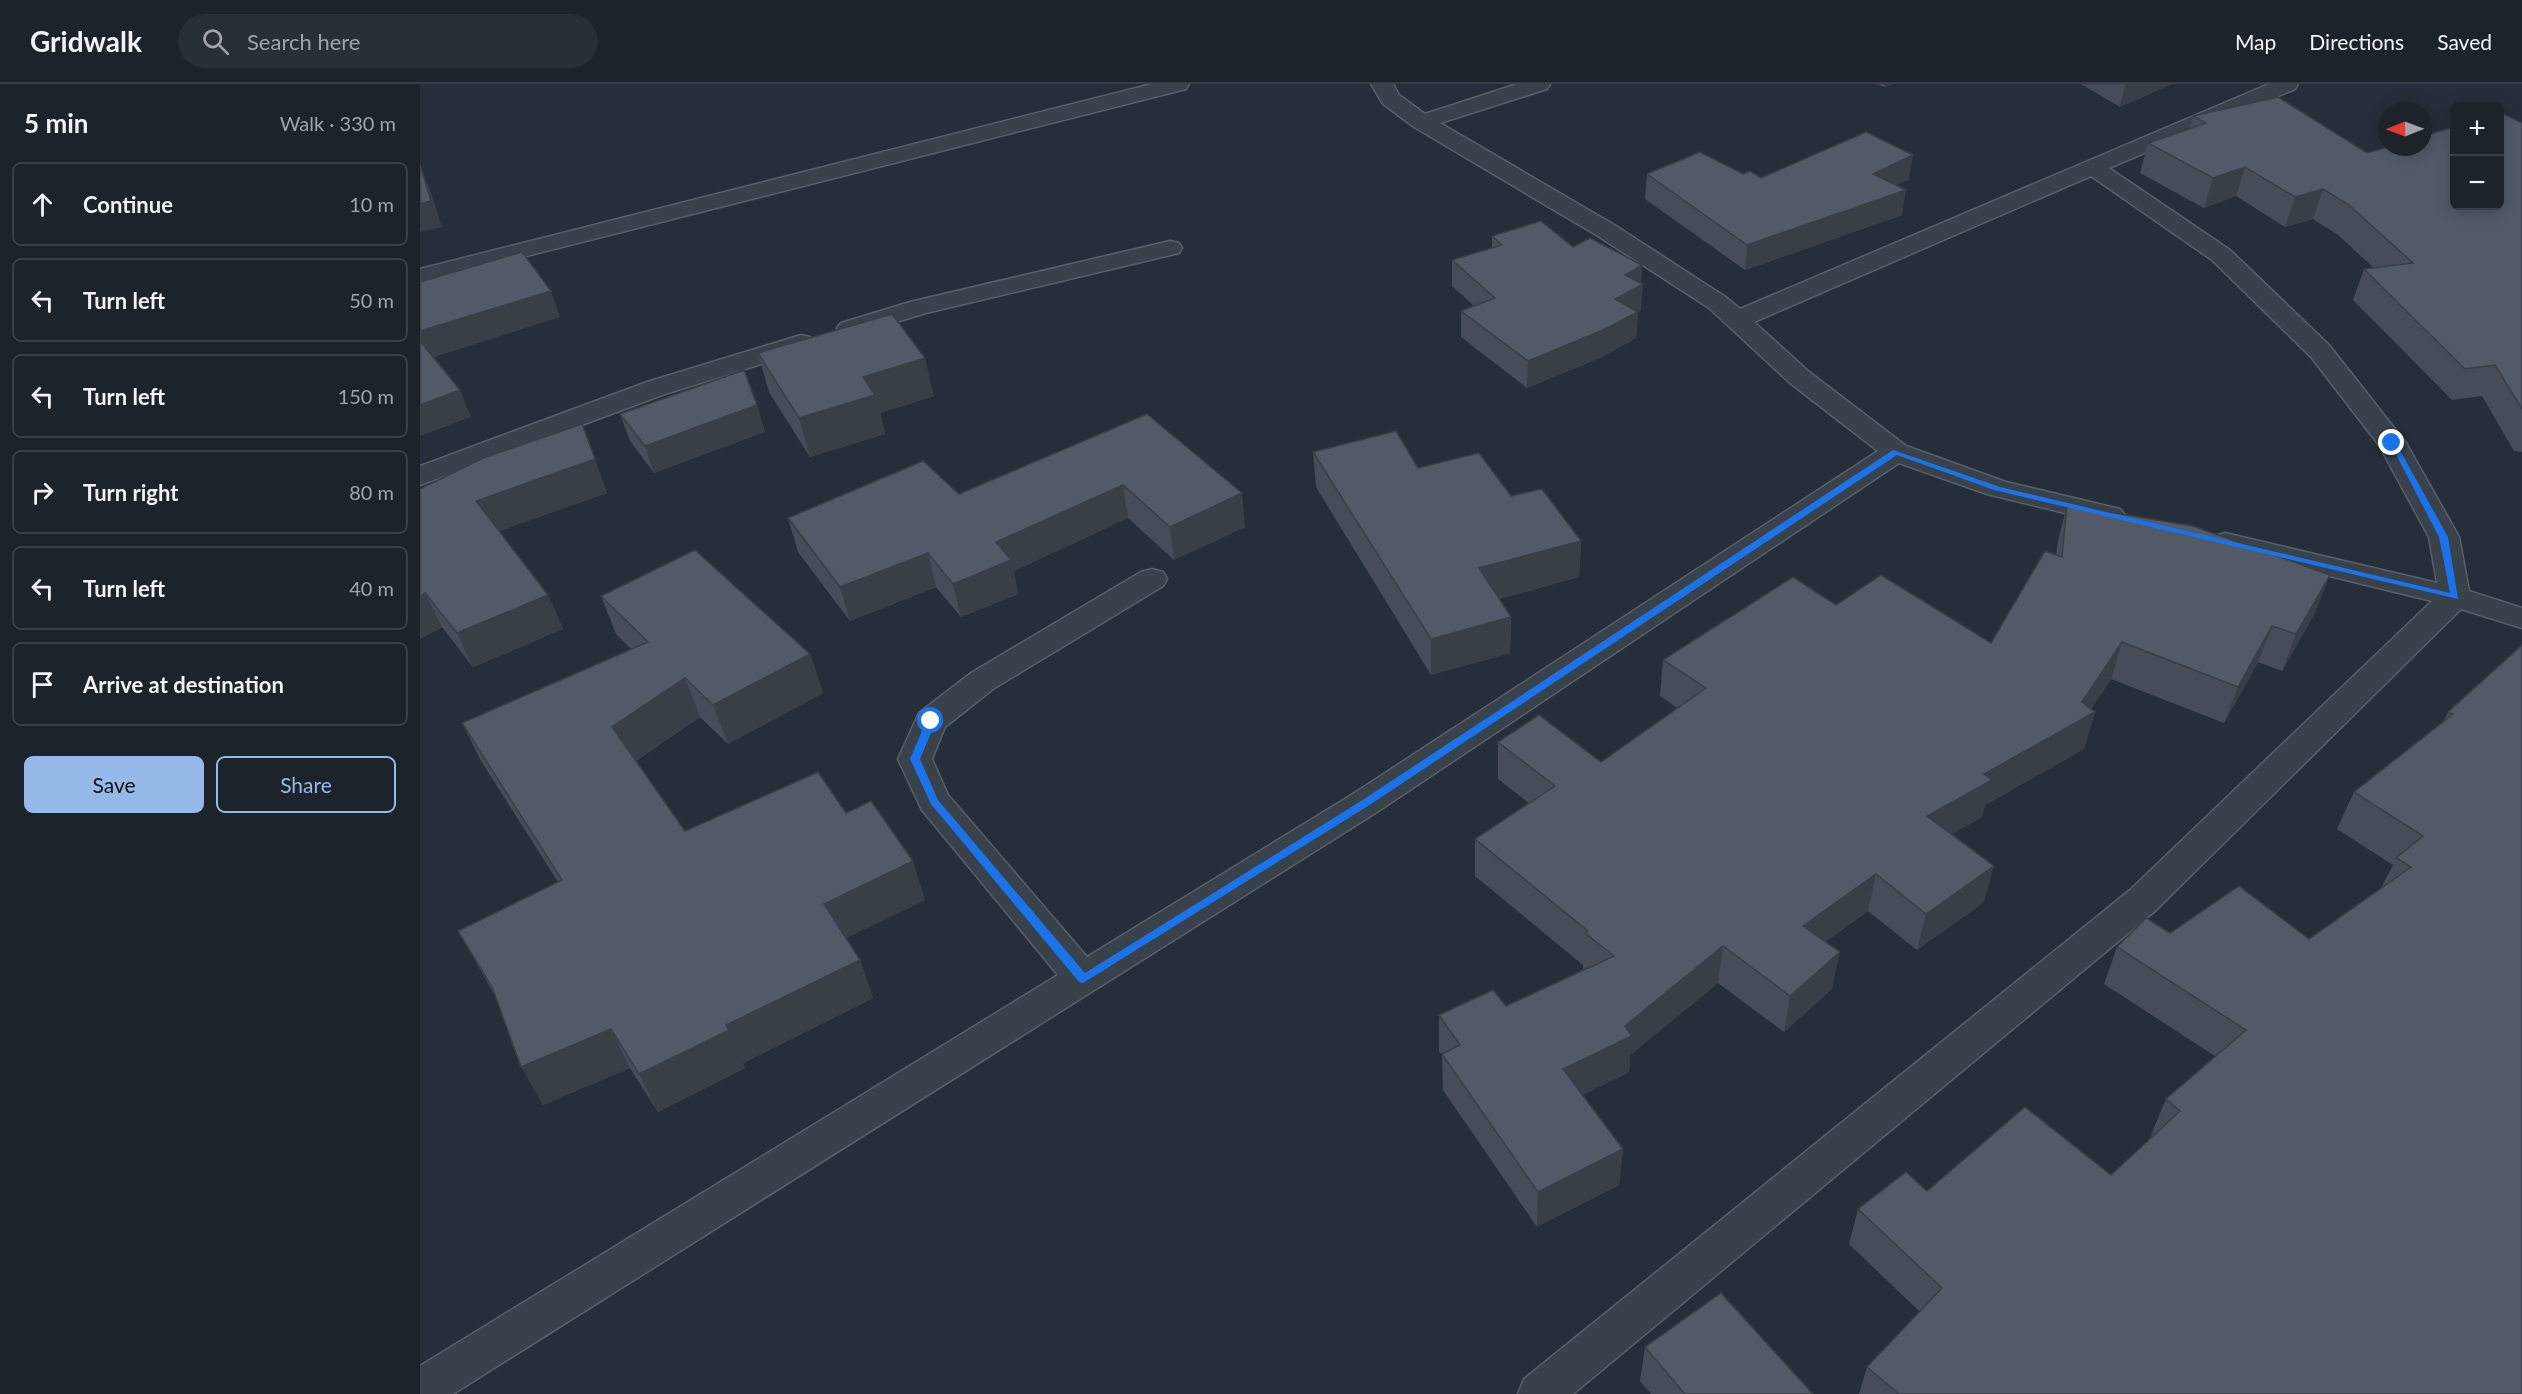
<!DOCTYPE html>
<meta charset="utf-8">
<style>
:root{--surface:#1c232b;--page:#292f37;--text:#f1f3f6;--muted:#a0a4a9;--line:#3a4047;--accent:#95baea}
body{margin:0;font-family:Lato,sans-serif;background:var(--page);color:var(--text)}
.controls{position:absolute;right:18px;top:18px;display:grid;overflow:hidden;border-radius:9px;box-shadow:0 3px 15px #0003}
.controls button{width:54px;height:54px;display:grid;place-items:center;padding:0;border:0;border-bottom:2px solid var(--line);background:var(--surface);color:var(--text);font:30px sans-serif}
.compass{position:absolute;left:1958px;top:18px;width:54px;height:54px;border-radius:50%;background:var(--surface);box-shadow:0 3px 15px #0003;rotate:269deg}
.stop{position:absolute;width:18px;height:18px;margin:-14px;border:4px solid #1a73e8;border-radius:50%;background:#fff}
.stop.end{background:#1a73e8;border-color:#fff;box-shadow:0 2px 6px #0008}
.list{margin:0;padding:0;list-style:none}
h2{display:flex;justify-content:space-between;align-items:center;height:78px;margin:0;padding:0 24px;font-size:26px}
h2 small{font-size:20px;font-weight:400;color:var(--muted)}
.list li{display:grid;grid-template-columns:39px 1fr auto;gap:18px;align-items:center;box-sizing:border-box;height:84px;margin:0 12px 12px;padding:0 12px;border:2px solid var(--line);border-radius:9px}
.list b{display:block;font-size:22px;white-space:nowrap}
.list em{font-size:20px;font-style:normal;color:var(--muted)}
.actions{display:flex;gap:12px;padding:18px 24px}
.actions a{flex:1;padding:14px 0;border:2px solid var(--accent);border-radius:9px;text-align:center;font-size:21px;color:var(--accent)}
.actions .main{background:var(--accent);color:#111}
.icon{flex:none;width:33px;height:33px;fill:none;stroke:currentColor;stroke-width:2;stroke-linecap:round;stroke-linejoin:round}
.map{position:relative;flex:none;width:2102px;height:1310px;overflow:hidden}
header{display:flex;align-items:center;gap:36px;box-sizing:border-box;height:84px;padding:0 30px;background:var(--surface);border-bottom:2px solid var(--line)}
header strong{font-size:28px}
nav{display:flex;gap:33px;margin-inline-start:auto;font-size:21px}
.search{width:420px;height:54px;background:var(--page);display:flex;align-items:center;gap:15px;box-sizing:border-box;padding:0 21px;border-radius:33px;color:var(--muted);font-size:22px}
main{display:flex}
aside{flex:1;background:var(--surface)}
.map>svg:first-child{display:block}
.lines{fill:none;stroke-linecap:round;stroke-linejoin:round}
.street-casing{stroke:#575f68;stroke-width:3}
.street{fill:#39414a;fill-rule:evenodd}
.wall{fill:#464d58}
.shaded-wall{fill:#393f47}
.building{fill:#515a66;stroke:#393f47;stroke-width:1.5}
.route{fill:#1a73e8}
</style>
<header>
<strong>Gridwalk</strong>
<div class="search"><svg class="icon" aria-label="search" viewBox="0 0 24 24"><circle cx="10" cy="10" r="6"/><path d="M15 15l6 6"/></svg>Search here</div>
<nav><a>Map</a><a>Directions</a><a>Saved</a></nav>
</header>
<main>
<aside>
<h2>5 min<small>Walk · 330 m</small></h2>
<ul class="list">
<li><svg class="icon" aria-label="ahead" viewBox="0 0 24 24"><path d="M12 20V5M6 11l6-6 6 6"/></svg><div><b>Continue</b></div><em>10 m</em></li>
<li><svg class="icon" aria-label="left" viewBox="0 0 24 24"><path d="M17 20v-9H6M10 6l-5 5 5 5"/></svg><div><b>Turn left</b></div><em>50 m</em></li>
<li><svg class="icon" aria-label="left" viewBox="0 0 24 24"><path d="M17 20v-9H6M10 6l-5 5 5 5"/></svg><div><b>Turn left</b></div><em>150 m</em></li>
<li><svg class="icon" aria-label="right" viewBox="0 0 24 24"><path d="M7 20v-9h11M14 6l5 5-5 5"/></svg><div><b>Turn right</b></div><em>80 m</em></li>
<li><svg class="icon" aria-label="left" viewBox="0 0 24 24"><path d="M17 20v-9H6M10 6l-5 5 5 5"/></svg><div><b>Turn left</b></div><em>40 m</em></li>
<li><svg class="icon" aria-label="arrive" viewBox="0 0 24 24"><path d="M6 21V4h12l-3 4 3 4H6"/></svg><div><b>Arrive at destination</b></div></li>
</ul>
<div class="actions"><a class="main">Save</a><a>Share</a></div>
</aside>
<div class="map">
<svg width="2102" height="1310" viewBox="0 0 2102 1310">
<rect width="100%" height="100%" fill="#262f39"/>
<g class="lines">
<!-- street casing -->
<g class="street-casing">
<g id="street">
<polygon points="732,0 769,0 766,5 0,199 0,185"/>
<polygon points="951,0 973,0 979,11 1005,30 1097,0 1130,0 1127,5 1020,39 1196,142 1307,214 1320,225 1849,0 1878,0 1875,5 1689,84 1810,166 1909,261 1986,359 2039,453 2049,507 2102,524 2102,544 2041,525 1736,826 1153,1310 1098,1310 1104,1295 1710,806 2012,517 1795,464 1790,458 1795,452 1805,449 2017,499 2009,453 1959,361 1891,273 1792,176 1671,92 1334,238 1388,287 1486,362 1586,398 1700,425 1705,431 1700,437 1690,440 1567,410 1479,379 957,728 33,1310 0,1310 0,1282 638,891 502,726 478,675 499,629 551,589 721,488 732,485 743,488 747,495 743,502 573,605 525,643 512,675 528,711 667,873 933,710 1458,367 1370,299 1289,224 1178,152 994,43 963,20"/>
<polygon points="750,157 759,159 762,164 759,169 506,229 430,252 421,249 417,244 421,239 490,218"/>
<polygon points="381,251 390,253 394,259 390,265 245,310 0,401 0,382 227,298"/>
</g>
</g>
<!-- street -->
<use href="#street" class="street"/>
</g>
<!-- wall -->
<g class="wall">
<polygon points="1458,0 1473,0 1464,3"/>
<polygon points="1661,0 1752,0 1700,23"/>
<polygon points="1773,32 1947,69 2102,39 2102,368 2094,367 2062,312 2032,316 1933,216 1944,185 1954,184 1918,151 1893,135 1865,143 1816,112 1784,124 1720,89 1728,59 1769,45"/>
<polygon points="1227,90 1323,90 1341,94 1489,95 1476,101 1482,131 1325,186 1225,115"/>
<polygon points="1072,152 1153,163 1222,181 1221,199 1221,226 1218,228 1216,254 1182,273 1107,304 1041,253 1041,227 1054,222 1032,202 1032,176 1072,164"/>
<polygon points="338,269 514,312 460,329 465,350 390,373 349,308"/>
<polygon points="337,321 345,348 234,389 210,357 200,330"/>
<polygon points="727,330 825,443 754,476 708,434 594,487 598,510 541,533 516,503 430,537 378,468 368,434 539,410"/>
<polygon points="162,340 187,409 79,447 128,511 143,545 53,583 22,543 0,555 0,405"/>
<polygon points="893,368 998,384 1091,412 1161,457 1159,493 1079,515 1091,533 1090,569 1011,591 896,403"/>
<polygon points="1647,421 1896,527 1862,587 1838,578 1804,639 1691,595 1671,625 1675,628 1664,665 1565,721 1562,733 1532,750 1564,818 1497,866 1448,827 1405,858 1412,905 1364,948 1298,899 1210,971 1209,988 1162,1011 1203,1065 1199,1101 1117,1143 1023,1006 1022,971 1019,967 1019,931 1086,922 1163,886 1163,881 1055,792 1055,755 1109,719 1078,695 1078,658 1181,678 1257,624 1240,612 1243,576 1416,521 1571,559 1636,471 1638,457"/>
<polygon points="181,512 390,570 403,609 308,660 280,633 216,677 265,747 426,729 505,816 426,854 440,876 453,914 323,979 325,984 238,1028 210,984 123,1021 74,910 38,847 138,798 61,677 42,639 211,565 196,550"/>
<polygon points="2102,561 2102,1310 1439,1310 1447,1283 1500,1228 1429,1160 1438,1125 1507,1107 1691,1091 1732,1052 1731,1051 1746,1015 1795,972 1684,900 1697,863 1750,849 1889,855 1961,804 1973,781 1917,745 1934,708 2023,638 2028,628"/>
<polygon points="1225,1263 1393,1310 1231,1310 1220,1297"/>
</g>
<!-- shaded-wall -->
<g class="shaded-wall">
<polygon points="1465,0 1473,0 1464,3"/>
<polygon points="1705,0 1752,0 1700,23"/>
<polygon points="1493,71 1489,95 1449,114 1453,90"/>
<polygon points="0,81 10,106 22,143 0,148"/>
<polygon points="1825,83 1816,112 1784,124 1793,94"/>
<polygon points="1903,105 1893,135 1865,143 1875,113"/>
<polygon points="1486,106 1482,131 1325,186 1327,161"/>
<polygon points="1222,181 1221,201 1223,200 1221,226 1218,228 1216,254 1182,273 1107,304 1108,277 1195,215 1205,191"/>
<polygon points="131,207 140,233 5,276 0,264 0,247"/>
<polygon points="505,274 514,312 460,329 465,350 390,373 379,334 443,293"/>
<polygon points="40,306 51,333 0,352 0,321"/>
<polygon points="337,321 345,348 234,389 225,362"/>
<polygon points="162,340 187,409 70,450 56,417"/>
<polygon points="703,401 708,434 594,487 598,510 541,533 533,500 576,458"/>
<polygon points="822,409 825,443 754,476 750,443"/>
<polygon points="1161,457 1159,493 1059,520 1059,484"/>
<polygon points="508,469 516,503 430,537 420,503"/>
<polygon points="1910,491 1896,527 1862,587 1876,550"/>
<polygon points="5,509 22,543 0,555 0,512"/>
<polygon points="128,511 143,545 53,583 37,549"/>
<polygon points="1091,533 1090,569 1011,591 1011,555"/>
<polygon points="1852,542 1838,578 1804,639 1818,603"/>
<polygon points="1702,558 1691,595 1665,634 1675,628 1664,665 1565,721 1562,733 1499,769 1507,732 1662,618"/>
<polygon points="390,570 403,609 308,660 293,621"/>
<polygon points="265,594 280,633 208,682 192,643"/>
<polygon points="493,777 505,816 418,858 404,820"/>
<polygon points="1574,782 1564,818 1497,866 1506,830"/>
<polygon points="1456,790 1448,827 1376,879 1383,842"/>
<polygon points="1303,862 1298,899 1210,971 1209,988 1141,1021 1143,985 1205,942"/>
<polygon points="1420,868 1412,905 1364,948 1370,912"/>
<polygon points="440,876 453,914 323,979 325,984 238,1028 219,990 306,941"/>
<polygon points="191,945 210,984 123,1021 101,983"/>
<polygon points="1203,1065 1199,1101 1117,1143 1118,1108"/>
</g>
<!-- building -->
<g class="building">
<polygon points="1858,13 1947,69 1968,63 2003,63 2003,52 2034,43 2034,122 2079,122 2079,30 2082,29 2102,39 2102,325 2075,281 2045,285 1944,185 1993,179 1929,121 1903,105 1875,113 1825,83 1793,94 1728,59 1786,39 1773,32"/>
<polygon points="1446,48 1493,71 1453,90 1486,106 1327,161 1227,90 1280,68 1323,90 1330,87 1341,94"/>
<polygon points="0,81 11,117 0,120"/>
<polygon points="1121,137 1153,163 1170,154 1222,181 1205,191 1223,200 1195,215 1218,228 1183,246 1108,277 1041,227 1075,214 1032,176 1082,161 1072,152"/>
<polygon points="102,168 131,207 0,247 0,198"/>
<polygon points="472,230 505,274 443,293 455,311 379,334 338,269"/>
<polygon points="0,257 40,306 0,321"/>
<polygon points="324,286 337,321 225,362 200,330"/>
<polygon points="727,330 822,409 750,443 703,401 576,458 591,476 533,500 508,469 420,503 368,434 503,377 539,410"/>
<polygon points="162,340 175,375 56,417 128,511 37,549 5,509 0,512 0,405 63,374"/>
<polygon points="976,347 998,384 1059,369 1091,412 1122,405 1161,457 1059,484 1091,533 1011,555 893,368"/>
<polygon points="1647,421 1773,442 1910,491 1876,550 1852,542 1818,603 1702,558 1662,618 1675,628 1564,690 1572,696 1507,732 1574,782 1506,830 1456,790 1383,842 1420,868 1370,912 1303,862 1205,942 1212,952 1143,985 1203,1065 1118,1108 1022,970 1040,961 1019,931 1073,906 1086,922 1194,872 1165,849 1168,847 1055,755 1135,702 1078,658 1119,631 1181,678 1286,604 1243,576 1373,493 1416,521 1461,491 1571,559 1625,467 1642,473"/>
<polygon points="275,466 390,570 293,621 265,594 192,643 265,747 398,688 426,729 451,717 493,777 404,820 440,876 306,941 309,946 219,990 191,945 101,983 72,903 38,847 142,796 42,639 228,558 181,512"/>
<polygon points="2102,561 2102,1310 1479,1310 1447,1283 1522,1204 1438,1125 1486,1088 1507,1107 1605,1023 1691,1091 1760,1027 1746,1015 1826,946 1697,863 1726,834 1750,849 1819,802 1889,855 1991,783 1976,774 2003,752 1934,708 2033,630 2028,628"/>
<polygon points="1301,1209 1393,1310 1265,1310 1225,1263"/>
</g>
<!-- route -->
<polygon class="route" points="1969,357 1976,359 2028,453 2038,515 1574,406 1477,371 948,722 663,899 659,898 511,720 490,675 507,635 514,635 516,637 500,675 518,716 665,889 941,717 1473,366 1580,403 2030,509 2019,453"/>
</svg>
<div class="controls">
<button>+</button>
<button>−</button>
</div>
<svg class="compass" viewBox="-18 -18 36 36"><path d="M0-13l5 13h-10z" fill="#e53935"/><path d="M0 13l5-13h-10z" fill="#a0a4a9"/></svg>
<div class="stop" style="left:511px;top:637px"></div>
<div class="stop end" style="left:1972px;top:359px"></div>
</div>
</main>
